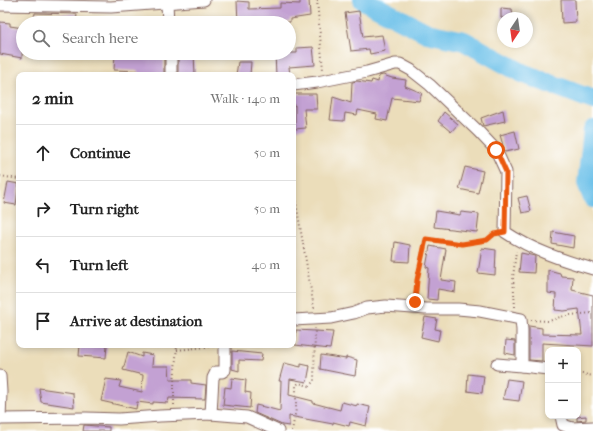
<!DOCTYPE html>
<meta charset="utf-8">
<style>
:root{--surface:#fff;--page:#f2f2f2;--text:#222;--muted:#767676;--line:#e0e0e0}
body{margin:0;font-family:"IM FELL French Canon",serif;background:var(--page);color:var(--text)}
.controls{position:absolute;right:12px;bottom:12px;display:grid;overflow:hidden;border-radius:8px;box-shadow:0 2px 6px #0003}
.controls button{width:36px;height:36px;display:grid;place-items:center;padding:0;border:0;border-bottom:1px solid var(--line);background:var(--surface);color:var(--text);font:20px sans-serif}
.compass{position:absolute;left:497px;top:12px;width:36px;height:36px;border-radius:50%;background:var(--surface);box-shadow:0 2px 6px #0003;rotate:193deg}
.stop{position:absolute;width:12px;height:12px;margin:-9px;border:3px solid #ea580c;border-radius:50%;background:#fff}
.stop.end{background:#ea580c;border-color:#fff;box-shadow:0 1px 4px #0008}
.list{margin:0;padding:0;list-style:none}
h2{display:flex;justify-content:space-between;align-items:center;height:52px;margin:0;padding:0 16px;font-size:17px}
h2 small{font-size:13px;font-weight:400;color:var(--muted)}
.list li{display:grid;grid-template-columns:26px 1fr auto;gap:12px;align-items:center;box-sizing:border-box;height:56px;padding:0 16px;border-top:1px solid var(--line)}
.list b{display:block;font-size:15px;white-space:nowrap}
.list em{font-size:13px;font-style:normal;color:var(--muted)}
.icon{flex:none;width:22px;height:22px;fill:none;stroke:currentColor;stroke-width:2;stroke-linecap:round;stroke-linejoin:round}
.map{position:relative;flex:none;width:593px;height:431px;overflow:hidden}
.search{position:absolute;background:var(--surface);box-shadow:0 2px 6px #0003;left:16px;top:16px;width:280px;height:44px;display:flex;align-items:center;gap:10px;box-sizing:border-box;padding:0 14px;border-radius:22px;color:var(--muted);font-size:15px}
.panel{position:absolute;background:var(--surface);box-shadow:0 2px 6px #0003;left:16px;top:72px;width:280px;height:276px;border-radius:8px}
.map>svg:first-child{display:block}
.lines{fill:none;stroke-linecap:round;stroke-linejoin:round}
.river{stroke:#6dc1e9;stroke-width:20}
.building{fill:#c3a1d3}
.minor-casing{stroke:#82625d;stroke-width:13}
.path{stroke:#82625d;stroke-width:2;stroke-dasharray:1 3;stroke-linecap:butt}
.minor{stroke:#fff;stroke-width:11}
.route{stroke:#ea580c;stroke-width:5}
</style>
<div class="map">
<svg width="593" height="431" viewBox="0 0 593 431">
<rect width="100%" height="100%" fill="#fff"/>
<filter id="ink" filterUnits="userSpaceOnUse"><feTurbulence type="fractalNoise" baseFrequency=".025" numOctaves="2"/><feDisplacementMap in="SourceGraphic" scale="8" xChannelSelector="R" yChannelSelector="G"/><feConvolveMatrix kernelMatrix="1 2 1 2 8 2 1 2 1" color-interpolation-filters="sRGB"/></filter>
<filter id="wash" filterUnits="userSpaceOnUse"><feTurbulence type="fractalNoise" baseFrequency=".012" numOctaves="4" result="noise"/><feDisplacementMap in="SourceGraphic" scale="16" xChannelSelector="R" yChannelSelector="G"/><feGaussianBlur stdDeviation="0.9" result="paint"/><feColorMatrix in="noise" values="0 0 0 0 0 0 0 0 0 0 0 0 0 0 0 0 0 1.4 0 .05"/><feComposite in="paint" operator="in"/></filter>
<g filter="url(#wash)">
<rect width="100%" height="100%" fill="#ebddba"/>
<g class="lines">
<!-- river -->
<g class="river">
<polyline points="363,0 427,33 464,41 522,73 593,100"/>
<polyline points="593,130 587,183 593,198"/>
</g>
</g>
<g id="blocks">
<!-- building -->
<g class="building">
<polygon points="300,0 309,0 310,16 290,19 290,22 281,23 238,23 237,1 249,2 249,9 280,8 280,3 300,4"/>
<polygon points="561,0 575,0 576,22 562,23"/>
<polygon points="501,8 512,9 513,18 501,18"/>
<polygon points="359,11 363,37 382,35 385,51 370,54 369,49 351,51 345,13"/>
<polygon points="35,13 77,14 76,23 33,23"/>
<polygon points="0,22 10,23 10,26 23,28 22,58 0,54"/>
<polygon points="313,47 315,65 289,67 290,75 276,75 275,53 297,53 297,48"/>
<polygon points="134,53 164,53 164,75 138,75 138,71 114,70 115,54 134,56"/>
<polygon points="178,53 194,53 195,75 178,75"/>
<polygon points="238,62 251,62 250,75 236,75"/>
<polygon points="383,75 392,78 406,80 405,86 422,93 419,101 392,98 387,121 376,119 377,114 358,110 357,115 345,113 344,121 330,120 333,97 351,103 352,82 357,81 371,83 372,80 378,82 379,76"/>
<polygon points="293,94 316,94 317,109 304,109 306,128 295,129 295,105 293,106"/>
<polygon points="503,110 505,121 483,126 481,118"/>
<polygon points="444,112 458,124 451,132 438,121"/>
<polygon points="515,131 519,149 505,152 500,135"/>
<polygon points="465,167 483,171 478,193 459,189"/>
<polygon points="8,182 19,184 16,205 4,203"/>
<polygon points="527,196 531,211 522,213 518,198"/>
<polygon points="436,211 460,215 461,212 479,214 477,232 434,227"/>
<polygon points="553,232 574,236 573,248 552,244"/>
<polygon points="395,242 410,245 409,262 393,261"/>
<polygon points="430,246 446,249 441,280 456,282 455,292 438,289 437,300 427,299 429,268 426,267"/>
<polygon points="482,248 496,250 495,275 478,273"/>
<polygon points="521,253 535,256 534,273 519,272"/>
<polygon points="548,270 560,273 561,276 573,277 572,290 593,295 593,346 542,343 542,361 529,360 529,326 542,328 542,334 582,335 579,309 564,311 555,310 556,294 548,293"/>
<polygon points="425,317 437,319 435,329 440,330 438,341 421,337"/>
<polygon points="296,330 333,332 330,349 295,345"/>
<polygon points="506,340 515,341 515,355 505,353"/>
<polygon points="80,345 107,345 106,358 79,356"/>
<polygon points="232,351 262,354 261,361 239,360 239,371 232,369"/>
<polygon points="128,352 142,357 142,353 153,355 152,366 169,366 170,380 191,380 191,383 206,385 205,399 169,398 168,403 153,402 153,404 137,402 136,409 101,401 106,379 121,381 119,387 142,392 143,375 123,370"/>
<polygon points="321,355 346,359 346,357 357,360 355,376 320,369"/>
<polygon points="284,363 301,367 301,364 310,366 307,382 290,379 289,395 313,401 313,403 340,410 342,402 357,406 357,404 370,407 366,426 350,422 349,426 333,422 333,424 289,416 289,426 282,425 255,413 256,405 280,411 281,381 279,381"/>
<polygon points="468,374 484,376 482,393 467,391"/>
<polygon points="232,378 246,380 245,392 251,393 250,408 223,405 225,387 231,388"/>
<polygon points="507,379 522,381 519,401 503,399"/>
<polygon points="39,388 73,393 74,407 41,402"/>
<polygon points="586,416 586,420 577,421 577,417"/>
<polygon points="84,425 109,427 109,431 83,431"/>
</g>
</g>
</g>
<g filter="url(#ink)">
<use href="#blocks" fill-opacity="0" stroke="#82625d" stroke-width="1"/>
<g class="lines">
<!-- minor casing -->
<g class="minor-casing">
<g id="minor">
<polyline points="167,3 168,23"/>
<polyline points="0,5 111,7 204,0"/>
<polyline points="171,53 171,75"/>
<path d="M293,85L317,82L367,72L395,64H400L411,70L430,85L478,131L496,150L506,172L505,232C532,250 562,260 593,269"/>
<polyline points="293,320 331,318 354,313 367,308 386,306 426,309 458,309 480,311 521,319 522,330 522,366 548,369"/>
<polyline points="497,364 522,366"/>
<polyline points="0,376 1,392 0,419"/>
<polyline points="211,414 213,378 216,372 222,372 225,370 225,345"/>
<polyline points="561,416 563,425 572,428 593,427"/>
<polyline points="0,419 86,418 119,419 160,416 211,414 247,417 278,431"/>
</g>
</g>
<!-- path -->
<g class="path">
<polyline points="317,0 323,70"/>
<polyline points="0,176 19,179"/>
<polyline points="293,185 314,308"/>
<polyline points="415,297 417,280 425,239 462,244 487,240 496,234"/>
<polyline points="515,307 513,278 516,251"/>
<polyline points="531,320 549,321 560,317 570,315 593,313"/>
<polyline points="177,350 215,346"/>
<polyline points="578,373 593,376"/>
<polyline points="174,405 174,383 177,345"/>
<polyline points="292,431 296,409 296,385 299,383 309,386 314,381 315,328"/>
</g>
<!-- minor -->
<use href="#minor" class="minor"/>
</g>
</g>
<g class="lines" filter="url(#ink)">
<!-- route -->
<polyline class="route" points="415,302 417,280 426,239 462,244 487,240 494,234 505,232 506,172 496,150"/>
</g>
</svg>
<div class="controls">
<button>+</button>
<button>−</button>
</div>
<svg class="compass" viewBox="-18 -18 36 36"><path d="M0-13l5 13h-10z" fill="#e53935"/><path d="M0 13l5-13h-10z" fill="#767676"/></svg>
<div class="stop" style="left:496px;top:150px"></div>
<div class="stop end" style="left:415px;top:302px"></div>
<div class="search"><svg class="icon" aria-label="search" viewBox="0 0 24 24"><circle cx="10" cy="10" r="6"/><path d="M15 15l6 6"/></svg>Search here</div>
<section class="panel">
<h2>2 min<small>Walk · 140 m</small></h2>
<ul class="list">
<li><svg class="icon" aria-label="ahead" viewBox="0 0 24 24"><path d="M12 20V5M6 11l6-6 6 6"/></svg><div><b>Continue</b></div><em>50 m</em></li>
<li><svg class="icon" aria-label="right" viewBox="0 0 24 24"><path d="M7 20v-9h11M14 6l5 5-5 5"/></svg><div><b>Turn right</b></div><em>50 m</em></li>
<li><svg class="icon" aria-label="left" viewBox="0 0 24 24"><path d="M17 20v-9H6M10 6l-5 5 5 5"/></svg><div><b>Turn left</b></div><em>40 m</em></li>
<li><svg class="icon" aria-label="arrive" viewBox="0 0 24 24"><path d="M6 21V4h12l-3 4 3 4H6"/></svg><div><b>Arrive at destination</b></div></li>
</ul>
</section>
</div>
